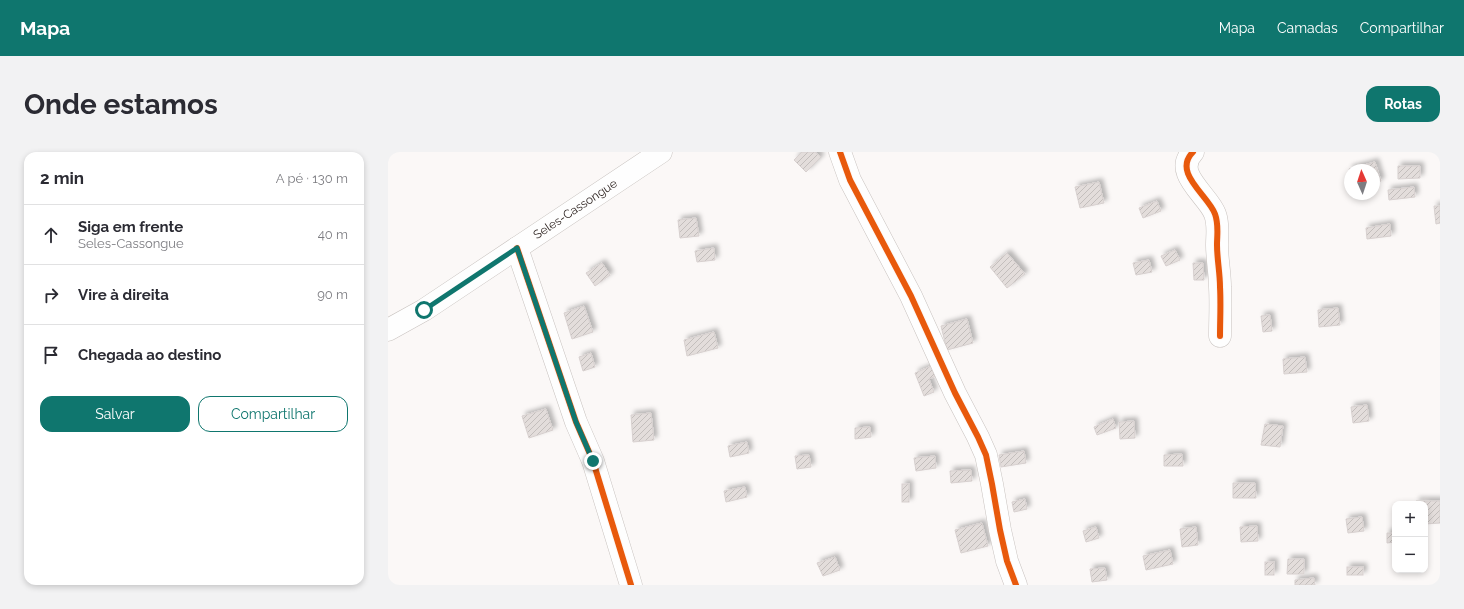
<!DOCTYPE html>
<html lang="pt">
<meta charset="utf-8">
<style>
:root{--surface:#fff;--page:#f2f2f3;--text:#2b2b33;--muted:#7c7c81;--line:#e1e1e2;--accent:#0f766e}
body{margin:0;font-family:Raleway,sans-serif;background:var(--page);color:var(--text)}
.controls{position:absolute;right:12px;bottom:12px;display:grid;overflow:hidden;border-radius:8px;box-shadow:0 2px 6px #0003}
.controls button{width:36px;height:36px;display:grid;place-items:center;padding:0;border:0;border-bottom:1px solid var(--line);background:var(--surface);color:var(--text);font:20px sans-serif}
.compass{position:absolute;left:956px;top:12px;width:36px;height:36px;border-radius:50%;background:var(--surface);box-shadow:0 2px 6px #0003;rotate:357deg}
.stop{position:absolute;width:12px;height:12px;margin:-9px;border:3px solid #0f766e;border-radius:50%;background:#fff}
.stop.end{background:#0f766e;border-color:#fff;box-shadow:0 1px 4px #0008}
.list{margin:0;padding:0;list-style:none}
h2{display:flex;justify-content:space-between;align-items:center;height:52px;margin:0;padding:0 16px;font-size:17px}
h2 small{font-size:13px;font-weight:400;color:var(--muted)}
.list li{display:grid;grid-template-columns:26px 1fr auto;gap:12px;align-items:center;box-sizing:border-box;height:60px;padding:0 16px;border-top:1px solid var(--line)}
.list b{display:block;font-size:15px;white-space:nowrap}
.list p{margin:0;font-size:13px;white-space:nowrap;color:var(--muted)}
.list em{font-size:13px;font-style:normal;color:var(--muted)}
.actions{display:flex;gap:8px;padding:12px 16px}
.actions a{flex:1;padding:9px 0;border:1px solid var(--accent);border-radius:12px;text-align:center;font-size:14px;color:var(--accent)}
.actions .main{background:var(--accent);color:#fff}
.icon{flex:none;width:22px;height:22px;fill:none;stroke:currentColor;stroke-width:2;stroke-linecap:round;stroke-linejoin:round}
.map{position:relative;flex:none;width:1052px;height:433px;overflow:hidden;border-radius:12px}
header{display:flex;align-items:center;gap:24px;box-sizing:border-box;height:56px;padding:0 20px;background:var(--accent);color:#fff}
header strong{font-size:19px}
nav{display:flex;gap:22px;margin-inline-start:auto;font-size:14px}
.intro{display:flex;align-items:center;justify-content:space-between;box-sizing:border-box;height:96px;padding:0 24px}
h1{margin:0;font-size:28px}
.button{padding:10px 18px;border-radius:12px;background:var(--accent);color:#fff;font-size:14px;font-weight:700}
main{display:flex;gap:24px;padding:0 24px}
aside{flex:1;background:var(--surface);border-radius:12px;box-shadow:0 2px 6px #0003}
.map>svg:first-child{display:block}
.building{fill:url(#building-hatch);stroke:#d7d0cf;filter:url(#shadow)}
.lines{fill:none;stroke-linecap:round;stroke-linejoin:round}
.minor-casing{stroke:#c8c2bf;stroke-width:23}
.major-casing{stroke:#c8c2bf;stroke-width:23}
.minor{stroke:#fefefe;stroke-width:22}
.major{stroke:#fefefe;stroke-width:22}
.cycleway-casing{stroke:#fdf7f5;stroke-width:8}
.cycleway{stroke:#e8590c;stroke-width:6}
.route{stroke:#0f766e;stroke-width:5}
.labels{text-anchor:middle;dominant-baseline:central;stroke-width:3;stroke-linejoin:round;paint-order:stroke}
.street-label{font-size:12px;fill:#2f2522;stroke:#fdf7f5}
</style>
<header>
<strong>Mapa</strong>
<nav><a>Mapa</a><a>Camadas</a><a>Compartilhar</a></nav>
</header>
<div class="intro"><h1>Onde estamos</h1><a class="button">Rotas</a></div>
<main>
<aside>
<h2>2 min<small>A pé · 130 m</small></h2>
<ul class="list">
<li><svg class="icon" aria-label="ahead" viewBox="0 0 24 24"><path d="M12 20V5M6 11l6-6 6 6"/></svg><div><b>Siga em frente</b><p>Seles-Cassongue</p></div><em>40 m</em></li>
<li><svg class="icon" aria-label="right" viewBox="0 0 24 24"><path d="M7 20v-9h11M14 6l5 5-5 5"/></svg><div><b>Vire à direita</b></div><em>90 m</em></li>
<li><svg class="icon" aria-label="arrive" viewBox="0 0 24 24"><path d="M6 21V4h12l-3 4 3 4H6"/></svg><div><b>Chegada ao destino</b></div></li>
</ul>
<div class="actions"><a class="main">Salvar</a><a>Compartilhar</a></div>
</aside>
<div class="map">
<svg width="1052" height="433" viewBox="0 0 1052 433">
<defs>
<pattern id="building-hatch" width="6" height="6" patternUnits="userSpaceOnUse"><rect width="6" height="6" fill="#e3dddb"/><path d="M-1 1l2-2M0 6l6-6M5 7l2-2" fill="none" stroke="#c3bebc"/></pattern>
<filter id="shadow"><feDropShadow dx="3.5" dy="-3.5" stdDeviation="2" flood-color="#0004"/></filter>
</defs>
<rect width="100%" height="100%" fill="#fbf8f7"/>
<!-- building -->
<g class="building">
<polygon points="414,0 427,0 433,5 418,20 406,8"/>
<polygon points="987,10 993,29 986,31 986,18 962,19 961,17"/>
<polygon points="1010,14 1032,14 1032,26 1010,27"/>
<polygon points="711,30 716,51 692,56 687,35"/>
<polygon points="1026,35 1027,45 1001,48 1000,38"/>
<polygon points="769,49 773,59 755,66 751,56"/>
<polygon points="1046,54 1052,54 1052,71 1048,72"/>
<polygon points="308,66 311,84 292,86 290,68"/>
<polygon points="1002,72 1003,84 979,87 978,76"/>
<polygon points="326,96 327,108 309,110 307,99"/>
<polygon points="787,98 792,108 778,114 773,104"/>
<polygon points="619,101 637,122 619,136 602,115"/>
<polygon points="761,108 764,120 748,123 745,111"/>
<polygon points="214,111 222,123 207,134 198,121"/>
<polygon points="805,111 815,111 816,128 806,128"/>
<polygon points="196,154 205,180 184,187 176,161"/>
<polygon points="950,156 952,173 931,175 930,158"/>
<polygon points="882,163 884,179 875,180 873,164"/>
<polygon points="579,167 585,191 559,198 553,174"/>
<polygon points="326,180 330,196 299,204 296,188"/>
<polygon points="203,201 207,215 195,219 191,205"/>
<polygon points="917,205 919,220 896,222 895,207"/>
<polygon points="548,212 553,222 541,227 546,240 536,244 527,221"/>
<polygon points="979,253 981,269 965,271 963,255"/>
<polygon points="158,257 165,278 141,286 134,264"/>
<polygon points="263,261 266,288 245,290 243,263"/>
<polygon points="725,267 728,276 709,283 706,275"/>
<polygon points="746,269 747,286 732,287 731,270"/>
<polygon points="877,272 895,274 892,295 873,293"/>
<polygon points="482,275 483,285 467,287 467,276"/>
<polygon points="359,290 361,301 342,305 340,294"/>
<polygon points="636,299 638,311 613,315 611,303"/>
<polygon points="794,302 795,314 776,314 776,303"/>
<polygon points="421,303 423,315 409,317 407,304"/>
<polygon points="547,304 548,316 528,319 526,306"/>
<polygon points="583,318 584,329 563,331 562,319"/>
<polygon points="845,331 867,331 868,346 845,346"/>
<rect x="514" y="332" width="7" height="18"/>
<polygon points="357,335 359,345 338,350 336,339"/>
<polygon points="637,347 639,357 626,360 624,350"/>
<polygon points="1028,349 1052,349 1052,371 1037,372 1037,352 1028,352"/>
<polygon points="974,365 976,379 960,381 958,367"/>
<polygon points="594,371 600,394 573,401 567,378"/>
<polygon points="869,374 870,389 853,390 852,375"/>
<polygon points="708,375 711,386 698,390 695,379"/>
<polygon points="808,375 810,393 794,395 792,377"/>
<polygon points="999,381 1007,381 1007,390 999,391"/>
<polygon points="782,398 785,412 758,418 755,404"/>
<polygon points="447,405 452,418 435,424 429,411"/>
<polygon points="900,407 916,407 916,422 899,422"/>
<rect x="877" y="410" width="9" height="13"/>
<rect x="959" y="415" width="16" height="8"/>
<polygon points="717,416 719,428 704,430 702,417"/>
<polygon points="926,426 927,433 907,433 907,428"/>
</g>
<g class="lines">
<!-- minor casing -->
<g class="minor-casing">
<g id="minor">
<polyline points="452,0 462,28 523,144 567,241 590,285 598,303 604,332 612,378 619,409 628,433"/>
<path d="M805,0C784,21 820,43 827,62C831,73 829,82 829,93C829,107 832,121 832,135C833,152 832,168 832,184"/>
<polyline points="129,96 188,270 205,309 243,433"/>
</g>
</g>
<!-- major casing -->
<g class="major-casing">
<g id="major">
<path id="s1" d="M0,178L36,158L273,0"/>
</g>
</g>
<!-- minor -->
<use href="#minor" class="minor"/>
<!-- major -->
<use href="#major" class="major"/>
<!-- cycleway casing -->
<g class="cycleway-casing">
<g id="cycleway">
<polyline points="452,0 462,28 523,144 567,241 590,285 598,303 604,332 612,378 619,409 628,433"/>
<path d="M805,0C784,21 820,43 827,62C831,73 829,82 829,93C829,107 832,121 832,135C833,152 832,168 832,184"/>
<polyline points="129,96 188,270 205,309 243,433"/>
</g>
</g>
<!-- cycleway -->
<use href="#cycleway" class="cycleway"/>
</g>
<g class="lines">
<!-- route -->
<polyline class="route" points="36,158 129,96 188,270 205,309"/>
</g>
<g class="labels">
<!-- street labels -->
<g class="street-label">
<text stroke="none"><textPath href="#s1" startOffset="223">Seles-Cassongue</textPath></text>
</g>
</g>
</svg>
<div class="controls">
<button>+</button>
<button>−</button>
</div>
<svg class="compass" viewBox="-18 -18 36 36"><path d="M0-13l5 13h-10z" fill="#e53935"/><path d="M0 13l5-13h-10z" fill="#7c7c81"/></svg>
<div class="stop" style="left:36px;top:158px"></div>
<div class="stop end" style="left:205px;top:309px"></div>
</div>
</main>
